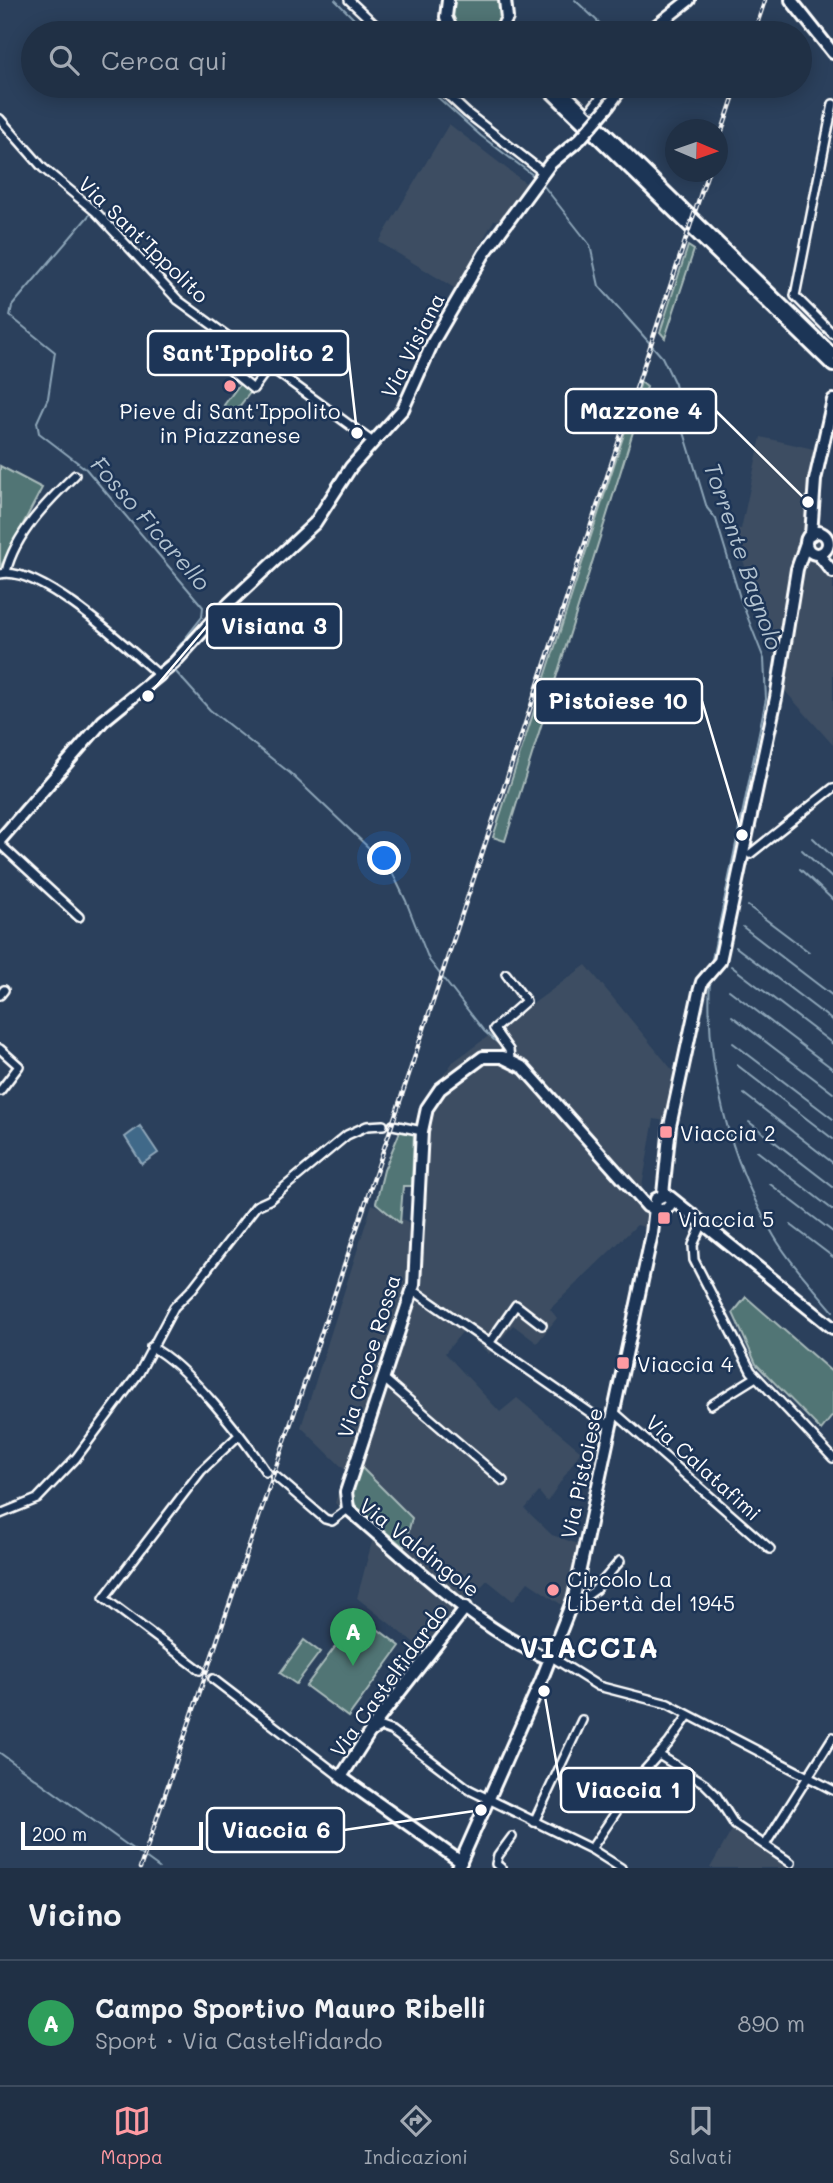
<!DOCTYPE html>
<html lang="it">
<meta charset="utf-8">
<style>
:root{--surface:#203045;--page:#28384c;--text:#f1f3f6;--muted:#a2a9b3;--line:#3d4b5e;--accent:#ff9aa2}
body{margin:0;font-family:Mali,sans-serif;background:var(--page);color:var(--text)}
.compass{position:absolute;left:665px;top:119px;width:63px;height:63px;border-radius:50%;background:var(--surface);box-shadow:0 4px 18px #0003;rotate:92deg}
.scale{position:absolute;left:21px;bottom:18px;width:182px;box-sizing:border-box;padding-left:7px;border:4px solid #fff;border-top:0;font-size:19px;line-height:24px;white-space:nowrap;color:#fff;-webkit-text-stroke:5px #1d3557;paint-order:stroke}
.you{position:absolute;left:385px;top:859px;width:24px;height:24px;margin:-18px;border:5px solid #fff;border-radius:50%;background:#1a73e8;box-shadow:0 0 0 10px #1a73e833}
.badge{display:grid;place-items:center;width:46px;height:46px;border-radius:50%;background:var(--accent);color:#fff;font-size:23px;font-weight:700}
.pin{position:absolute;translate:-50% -58px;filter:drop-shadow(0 2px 4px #0008)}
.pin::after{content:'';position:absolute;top:37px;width:24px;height:21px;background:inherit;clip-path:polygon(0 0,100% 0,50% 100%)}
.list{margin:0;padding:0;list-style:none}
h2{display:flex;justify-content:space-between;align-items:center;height:91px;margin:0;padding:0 28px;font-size:30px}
h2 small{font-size:23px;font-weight:400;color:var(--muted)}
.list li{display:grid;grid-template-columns:46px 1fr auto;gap:21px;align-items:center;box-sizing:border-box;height:126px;padding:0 28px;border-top:2px solid var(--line)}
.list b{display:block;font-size:26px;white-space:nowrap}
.list p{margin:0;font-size:23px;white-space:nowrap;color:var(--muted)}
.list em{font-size:23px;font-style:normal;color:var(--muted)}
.icon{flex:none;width:38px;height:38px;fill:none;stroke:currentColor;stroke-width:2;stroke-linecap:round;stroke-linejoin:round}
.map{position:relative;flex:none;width:833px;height:1868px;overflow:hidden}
.search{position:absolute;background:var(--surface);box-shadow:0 4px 18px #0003;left:21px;right:21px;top:21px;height:77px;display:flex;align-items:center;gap:18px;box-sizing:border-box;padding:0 24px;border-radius:38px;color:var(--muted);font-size:26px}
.sheet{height:217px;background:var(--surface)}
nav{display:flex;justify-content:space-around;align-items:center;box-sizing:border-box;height:98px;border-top:2px solid var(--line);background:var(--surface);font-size:19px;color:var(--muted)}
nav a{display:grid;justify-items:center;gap:4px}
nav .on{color:var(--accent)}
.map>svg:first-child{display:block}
.built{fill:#3c4d62}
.green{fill:#517475;stroke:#a8baba;stroke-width:2}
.water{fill:#416989;stroke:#8da5b8;stroke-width:2}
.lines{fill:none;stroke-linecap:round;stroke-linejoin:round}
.stream{stroke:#8da5b8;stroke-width:2}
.street-casing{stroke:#fff;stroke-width:12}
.secondary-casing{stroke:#fff;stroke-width:16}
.primary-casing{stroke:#fff;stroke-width:16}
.street{stroke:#1d3557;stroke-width:7}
.secondary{stroke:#1d3557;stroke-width:10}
.primary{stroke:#1d3557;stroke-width:10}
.rail-casing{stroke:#fff;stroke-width:4.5}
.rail{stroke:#1d3557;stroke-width:2;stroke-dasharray:5;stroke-linecap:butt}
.secondary-bridge-casing{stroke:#fff;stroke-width:16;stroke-linecap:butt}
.secondary-bridge{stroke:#1d3557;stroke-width:10}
.poi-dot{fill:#ff9aa2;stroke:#1d3557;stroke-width:2.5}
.labels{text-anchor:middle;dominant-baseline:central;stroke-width:5;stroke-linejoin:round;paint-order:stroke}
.street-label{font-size:21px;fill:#fff;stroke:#1d3557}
.poi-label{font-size:21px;fill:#fff;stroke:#1d3557;text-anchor:start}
.water-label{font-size:23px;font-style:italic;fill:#b3c3d0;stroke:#1d3557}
.district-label{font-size:28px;font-weight:bold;letter-spacing:2px;fill:#fff;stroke:#1d3557}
.leader{fill:none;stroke:#fff;stroke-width:2.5}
.callout-dot{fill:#fff;stroke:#1d3557;stroke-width:2.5}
.callout{fill:#1d3557;stroke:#fff;stroke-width:2.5}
.callout-label{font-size:23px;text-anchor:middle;font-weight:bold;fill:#fff}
</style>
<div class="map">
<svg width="833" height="1868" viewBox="0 0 833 1868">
<rect width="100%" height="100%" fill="#2b405c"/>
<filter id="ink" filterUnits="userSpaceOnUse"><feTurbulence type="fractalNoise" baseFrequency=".0143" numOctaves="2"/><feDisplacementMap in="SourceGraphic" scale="14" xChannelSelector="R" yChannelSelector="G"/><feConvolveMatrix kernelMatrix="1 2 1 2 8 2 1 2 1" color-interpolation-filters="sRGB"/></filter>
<g filter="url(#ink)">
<!-- built -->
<g class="built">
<polygon points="449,124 528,185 506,221 494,220 456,289 379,242"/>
<polygon points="761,437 827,452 815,515 833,538 833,745 785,691 794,626 783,613 774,659 733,528 741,529"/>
<polygon points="586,965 674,1072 665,1121 654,1119 639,1203 650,1212 648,1228 637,1225 550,1309 557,1318 537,1343 513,1325 489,1354 463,1331 445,1353 500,1412 517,1398 581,1451 547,1502 539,1492 525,1509 552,1535 578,1544 565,1607 528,1582 513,1601 487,1580 426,1652 357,1598 373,1538 335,1503 345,1470 301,1427 372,1204 410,1223 417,1120 421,1106 453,1062"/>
<polygon points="732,1830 790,1868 710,1868"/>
</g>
<!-- green -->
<g class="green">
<polygon points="453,0 499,0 503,16 494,33 459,33 452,23"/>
<polygon points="688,246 694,250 665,338 660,332"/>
<polygon points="242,381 253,389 234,413 224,405"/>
<polygon points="641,382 647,387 505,841 493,837"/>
<polygon points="0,466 42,488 0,568"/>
<polygon points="401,1129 414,1131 412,1186 403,1186 400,1223 376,1203 384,1170"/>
<polygon points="746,1297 833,1373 833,1415 821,1430 756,1364 733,1313"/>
<polygon points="361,1467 412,1518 404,1547 357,1508 351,1497"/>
<polygon points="359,1615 400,1646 348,1717 306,1686"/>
<polygon points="304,1640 320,1652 296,1684 280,1673"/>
</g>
<!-- water -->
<polygon class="water" points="140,1126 158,1153 142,1164 125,1137"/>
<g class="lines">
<!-- stream -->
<g class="stream">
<polyline points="335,0 368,33"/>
<polyline points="575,0 610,33"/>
<polyline points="425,86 481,136 534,176"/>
<polyline points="0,126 11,137"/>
<polyline points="43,172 91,213 12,306 10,316 55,352 48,398 37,422 39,433 86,469 203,607 202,617 168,660"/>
<polyline points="543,185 590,245 599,286 662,357 675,384 684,432 707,508 716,519 740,598 764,659 766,699 711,964"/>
<polyline points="176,672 210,710 290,773 390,868 406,901 429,960 484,1031 501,1046"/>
<polyline points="813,838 833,857"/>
<polyline points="802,850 833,879"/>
<polyline points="800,869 833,900"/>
<polyline points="748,906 809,952"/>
<polyline points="743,927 833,996"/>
<polyline points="736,947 833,1021"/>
<polyline points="731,966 833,1044"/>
<path d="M710,980C705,1067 730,1161 774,1236C790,1263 813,1287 833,1311"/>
<polyline points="729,990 833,1069"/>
<polyline points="732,1016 833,1093"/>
<polyline points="733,1043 833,1119"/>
<polyline points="737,1065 833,1139"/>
<polyline points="744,1094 833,1163"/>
<polyline points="749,1122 833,1187"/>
<polyline points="757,1151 833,1210"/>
<polyline points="770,1184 833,1232"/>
<polyline points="791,1225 833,1257"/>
<polyline points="0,1753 159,1868"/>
</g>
<!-- street casing -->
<g class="street-casing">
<g id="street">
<polyline points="349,0 384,33"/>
<polyline points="438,86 467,113 544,173"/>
<polyline points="833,104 795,296 833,334"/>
<polyline points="593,107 609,86"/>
<polyline points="0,119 43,168 96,212 178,300 373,442"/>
<polyline points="240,347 224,365 253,389 269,367"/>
<path d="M6,572C15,534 48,501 75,475"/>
<path d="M0,574C40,564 130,650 160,676"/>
<polyline points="1,845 79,917"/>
<polyline points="750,854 833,788"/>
<polyline points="506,974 526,1001 494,1029 509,1050 510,1059"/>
<polyline points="0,995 4,990"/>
<polyline points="0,1049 19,1066 0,1091"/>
<polyline points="393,1125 422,1131"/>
<polyline points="702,1225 693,1245 694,1260 751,1371 833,1458"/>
<polyline points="413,1290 611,1427"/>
<polyline points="490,1342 516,1305 542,1325"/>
<path d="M151,1347C187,1365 244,1438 266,1472"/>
<polyline points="383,1378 503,1481"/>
<polyline points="711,1405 756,1377"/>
<polyline points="614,1412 770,1549"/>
<polyline points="274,1475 325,1519 332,1521 348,1509"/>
<polyline points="0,1514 37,1499 76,1458 139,1373 174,1307 192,1289 256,1206 269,1200 347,1135 367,1126 383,1125"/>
<polyline points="570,1608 595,1590 620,1561"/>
<polyline points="550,1656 598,1686 668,1704 833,1790"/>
<polyline points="200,1670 104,1598 201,1471 238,1436"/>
<polyline points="213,1679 341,1777"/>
<polyline points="371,1733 381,1727 392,1731 470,1790 591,1849 621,1868"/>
<polyline points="659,1755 704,1783 716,1795 735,1825 791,1863"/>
<polyline points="644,1771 669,1789"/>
<polyline points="534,1822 582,1720"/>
<polyline points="765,1845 833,1737"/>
<polyline points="591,1849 644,1771 669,1743 688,1716"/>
<polyline points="501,1868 496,1864 498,1856 512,1837"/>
</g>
</g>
<!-- secondary casing -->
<g class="secondary-casing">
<g id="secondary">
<polyline points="791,0 833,53"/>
<polyline points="647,33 689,0"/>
<polyline points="607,108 623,86"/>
<circle cx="817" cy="543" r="11"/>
<polyline points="811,535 815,480 833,400"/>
<polyline points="818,554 833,572"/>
<polyline points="0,840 103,721 174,663 220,612 315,523 351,467 403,409 433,342 484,254 550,164 580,139"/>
<polyline points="663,1194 670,1126 699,992 702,982 720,961 776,698 797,569 806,543"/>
<polyline points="670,1197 833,1328"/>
<polyline points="461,1862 341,1777 377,1721 466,1607"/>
<path d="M458,1868L541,1681L574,1597L652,1234L656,1199L666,1194L672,1202L666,1210C661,1210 650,1208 647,1206L524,1068L502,1057H483L440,1089L427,1108L422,1131L414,1285L353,1471L346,1492L348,1509C409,1560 476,1629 549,1659"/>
</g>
</g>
<!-- primary casing -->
<g class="primary-casing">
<g id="primary">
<polyline points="448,0 446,17 453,33"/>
<polyline points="499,33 507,18 505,0"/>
<polyline points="545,86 833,366"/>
<polyline points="557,86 833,355"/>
</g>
</g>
<!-- street -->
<use href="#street" class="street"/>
<!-- secondary -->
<use href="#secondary" class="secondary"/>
<!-- primary -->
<use href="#primary" class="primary"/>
<!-- rail casing -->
<g class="rail-casing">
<g id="rail">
<polyline points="754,33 765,0"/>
<polyline points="718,143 737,86"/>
<polyline points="140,1868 398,1107 708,172"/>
</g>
</g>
<!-- rail -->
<use href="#rail" class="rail"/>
<!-- secondary-bridge casing -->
<g class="secondary-bridge-casing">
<polyline id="secondary-bridge" points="580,139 607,108"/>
</g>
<!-- secondary-bridge -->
<use href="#secondary-bridge" class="secondary-bridge"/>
</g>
</g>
<!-- markers -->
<g class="poi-dot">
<circle cx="230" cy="386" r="7"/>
<rect x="659" y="1125" width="14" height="14" rx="3.5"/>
<rect x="657" y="1211" width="14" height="14" rx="3.5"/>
<rect x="616" y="1356" width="14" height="14" rx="3.5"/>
<circle cx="553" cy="1590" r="7"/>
</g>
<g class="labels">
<!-- street labels -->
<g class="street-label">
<text transform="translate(144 239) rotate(44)">Via Sant'Ippolito</text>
<text transform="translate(412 345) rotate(-63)">Via Visiana</text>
<text transform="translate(368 1356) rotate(-73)">Via Croce Rossa</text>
<text transform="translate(704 1467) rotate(42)">Via Calatafimi</text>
<text transform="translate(581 1473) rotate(-78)">Via Pistoiese</text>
<text transform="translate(420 1547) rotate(38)">Via Valdingole</text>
<text transform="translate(388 1680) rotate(-54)">Via Castelfidardo</text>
</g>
<!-- poi labels -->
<g class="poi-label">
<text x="230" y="410" text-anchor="middle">Pieve di Sant'Ippolito<tspan x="230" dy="24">in Piazzanese</tspan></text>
<text x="680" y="1132">Viaccia 2</text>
<text x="678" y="1218">Viaccia 5</text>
<text x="637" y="1363">Viaccia 4</text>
<text x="567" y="1578">Circolo La<tspan x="567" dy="24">Libertà del 1945</tspan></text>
</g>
<!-- water labels -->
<g class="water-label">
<text transform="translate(151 523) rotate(49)">Fosso Ficarello</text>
<text transform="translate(744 556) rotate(71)">Torrente Bagnolo</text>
</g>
<!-- district labels -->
<g class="district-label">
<text x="590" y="1647">VIACCIA</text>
</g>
</g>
<!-- callouts -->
<path class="leader" d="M357 433L348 353M808 502L716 411M148 696L207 626M742 835L702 701M544 1691L561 1790M481 1810L344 1830"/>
<g class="callout-dot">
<circle cx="357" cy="433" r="7"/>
<circle cx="808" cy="502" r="7"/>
<circle cx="148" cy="696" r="7"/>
<circle cx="742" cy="835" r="7"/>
<circle cx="544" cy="1691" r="7"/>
<circle cx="481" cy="1810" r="7"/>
</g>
<g class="callout">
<rect x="148" y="331" width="200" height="44" rx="7"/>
<rect x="566" y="389" width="150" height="44" rx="7"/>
<rect x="207" y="604" width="134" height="44" rx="7"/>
<rect x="535" y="679" width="167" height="44" rx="7"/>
<rect x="561" y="1768" width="133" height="44" rx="7"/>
<rect x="207" y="1808" width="137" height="44" rx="7"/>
</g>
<g class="callout-label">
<text x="248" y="361">Sant'Ippolito 2</text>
<text x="641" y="419">Mazzone 4</text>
<text x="274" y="634">Visiana 3</text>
<text x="618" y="709">Pistoiese 10</text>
<text x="628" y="1798">Viaccia 1</text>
<text x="276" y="1838">Viaccia 6</text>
</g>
</svg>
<svg class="compass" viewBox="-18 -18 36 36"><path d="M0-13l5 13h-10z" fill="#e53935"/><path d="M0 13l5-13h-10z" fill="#a2a9b3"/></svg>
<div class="scale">200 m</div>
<div class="you"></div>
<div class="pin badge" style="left:353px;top:1666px;background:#2e9e5b">A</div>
<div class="search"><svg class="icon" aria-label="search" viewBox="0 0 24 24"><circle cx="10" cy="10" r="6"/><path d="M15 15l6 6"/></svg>Cerca qui</div>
</div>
<section class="sheet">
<h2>Vicino<small></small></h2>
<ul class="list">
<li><span class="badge" style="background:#2e9e5b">A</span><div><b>Campo Sportivo Mauro Ribelli</b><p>Sport · Via Castelfidardo</p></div><em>890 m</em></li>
</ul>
</section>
<nav>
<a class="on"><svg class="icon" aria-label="map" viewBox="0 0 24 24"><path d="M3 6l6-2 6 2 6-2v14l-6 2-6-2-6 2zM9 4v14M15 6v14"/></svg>Mappa</a>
<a><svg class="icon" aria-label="directions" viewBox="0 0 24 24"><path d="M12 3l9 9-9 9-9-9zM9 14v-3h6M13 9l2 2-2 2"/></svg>Indicazioni</a>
<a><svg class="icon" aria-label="saved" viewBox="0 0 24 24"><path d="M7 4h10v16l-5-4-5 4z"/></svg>Salvati</a>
</nav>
